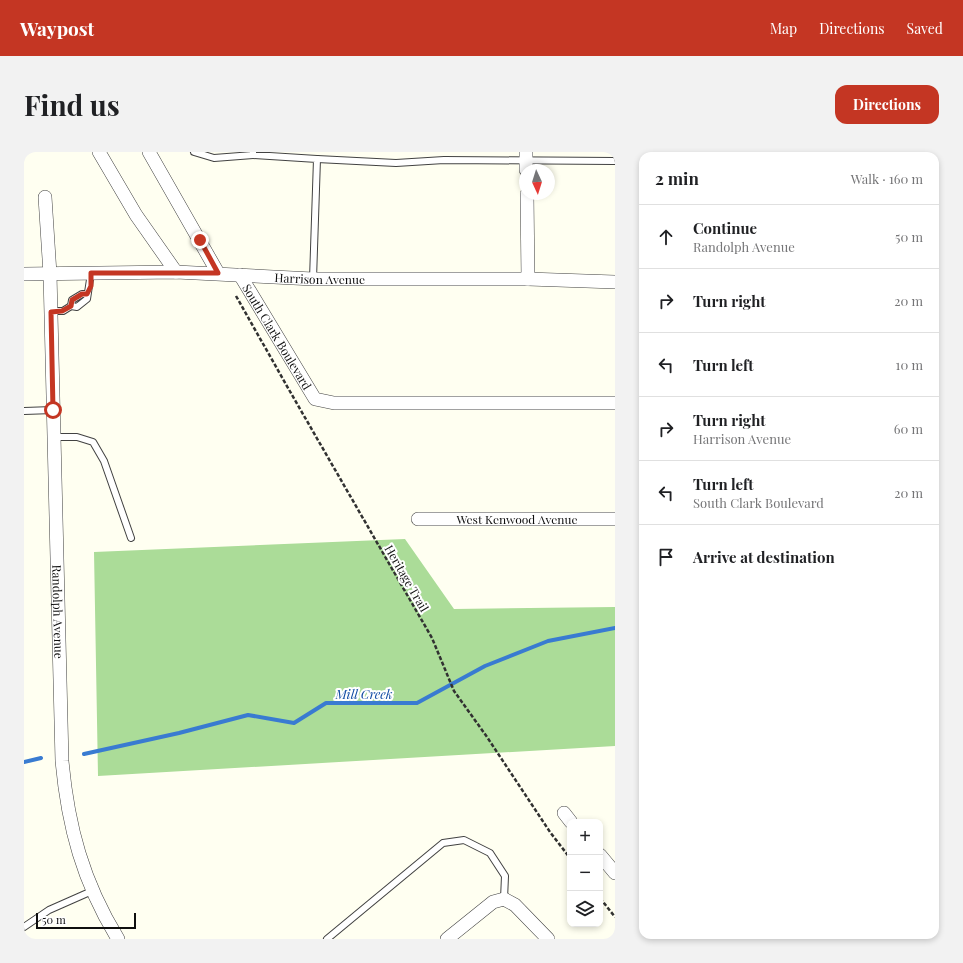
<!DOCTYPE html>
<meta charset="utf-8">
<style>
:root{--surface:#fff;--page:#f2f2f2;--text:#202124;--muted:#757577;--line:#e0e0e0;--accent:#c43623}
body{margin:0;font-family:"Playfair Display",serif;background:var(--page);color:var(--text)}
.controls{position:absolute;right:12px;bottom:12px;display:grid;overflow:hidden;border-radius:8px;box-shadow:0 2px 6px #0003}
.controls button{width:36px;height:36px;display:grid;place-items:center;padding:0;border:0;border-bottom:1px solid var(--line);background:var(--surface);color:var(--text);font:20px sans-serif}
.compass{position:absolute;left:495px;top:12px;width:36px;height:36px;border-radius:50%;background:var(--surface);box-shadow:0 2px 6px #0003;rotate:176deg}
.scale{position:absolute;left:12px;bottom:10px;width:100px;box-sizing:border-box;padding-left:4px;border:2px solid #0f0f0f;border-top:0;font-size:11px;line-height:14px;white-space:nowrap;color:#0f0f0f;-webkit-text-stroke:3px #fff;paint-order:stroke}
.stop{position:absolute;width:12px;height:12px;margin:-9px;border:3px solid #c43623;border-radius:50%;background:#fff}
.stop.end{background:#c43623;border-color:#fff;box-shadow:0 1px 4px #0008}
.list{margin:0;padding:0;list-style:none}
h2{display:flex;justify-content:space-between;align-items:center;height:52px;margin:0;padding:0 16px;font-size:17px}
h2 small{font-size:13px;font-weight:400;color:var(--muted)}
.list li{display:grid;grid-template-columns:26px 1fr auto;gap:12px;align-items:center;box-sizing:border-box;height:64px;padding:0 16px;border-top:1px solid var(--line)}
.list b{display:block;font-size:15px;white-space:nowrap}
.list p{margin:0;font-size:13px;white-space:nowrap;color:var(--muted)}
.list em{font-size:13px;font-style:normal;color:var(--muted)}
.icon{flex:none;width:22px;height:22px;fill:none;stroke:currentColor;stroke-width:2;stroke-linecap:round;stroke-linejoin:round}
.map{position:relative;flex:none;width:591px;height:787px;overflow:hidden;border-radius:12px}
header{display:flex;align-items:center;gap:24px;box-sizing:border-box;height:56px;padding:0 20px;background:var(--accent);color:#fff}
header strong{font-size:19px}
nav{display:flex;gap:22px;margin-inline-start:auto;font-size:14px}
.intro{display:flex;align-items:center;justify-content:space-between;box-sizing:border-box;height:96px;padding:0 24px}
h1{margin:0;font-size:28px}
.button{padding:10px 18px;border-radius:12px;background:var(--accent);color:#fff;font-size:14px;font-weight:700}
main{display:flex;gap:24px;padding:0 24px}
aside{flex:1;background:var(--surface);border-radius:12px;box-shadow:0 2px 6px #0003}
.map>svg:first-child{display:block}
.forest{fill:#abdc98}
.lines{fill:none;stroke-linecap:round;stroke-linejoin:round}
.stream{stroke:#397bd1;stroke-width:4}
.lane-casing{stroke:#424242;stroke-width:8}
.street-casing{stroke:#424242;stroke-width:14}
.path{stroke:#313131;stroke-width:2.5;stroke-dasharray:4 2;stroke-linecap:butt}
.lane{stroke:#fff;stroke-width:6}
.street{stroke:#fff;stroke-width:13}
.route{stroke:#c43623;stroke-width:5}
.labels{text-anchor:middle;dominant-baseline:central;stroke-width:4;stroke-linejoin:round;paint-order:stroke}
.street-label{font-size:12px;fill:#0f0f0f;stroke:#fff}
.water-label{font-size:13px;font-style:italic;fill:#144ea5;stroke:#fff}
</style>
<header>
<strong>Waypost</strong>
<nav><a>Map</a><a>Directions</a><a>Saved</a></nav>
</header>
<div class="intro"><h1>Find us</h1><a class="button">Directions</a></div>
<main>
<div class="map">
<svg width="591" height="787" viewBox="0 0 591 787">
<rect width="100%" height="100%" fill="#fffff1"/>
<!-- forest -->
<polygon class="forest" points="381,387 430,457 591,455 591,594 74,624 70,400"/>
<g class="lines">
<!-- stream -->
<g class="stream">
<polyline points="60,602 155,581 224,563 270,571 302,551 393,551 461,514 524,489 591,476"/>
<polyline points="0,610 17,606"/>
</g>
<!-- lane casing -->
<g class="lane-casing">
<g id="lane">
<polyline points="170,0 190,6 229,3"/>
<polyline points="229,0 229,3 293,7 289,127"/>
<polyline points="293,7 372,11 420,8 591,9"/>
<polyline points="63,142 58,142 48,148 47,154 53,155 63,147 67,121"/>
<polyline points="27,159 39,159 47,154"/>
<polyline points="0,259 29,258"/>
<polyline points="30,285 53,285 69,290 80,309 107,386"/>
<polyline points="0,775 25,758 68,739"/>
<polyline points="303,787 419,691 440,688 466,701 481,724 480,747"/>
</g>
</g>
<!-- street casing -->
<g class="street-casing">
<g id="street">
<polyline points="75,0 112,63 152,120"/>
<polyline points="125,0 194,121"/>
<polyline points="502,0 502,18"/>
<polyline points="503,42 504,127"/>
<path id="s1" d="M21,45L26,122L38,609C44,675 59,730 94,787"/>
<path id="s2" d="M0,122L152,120L289,127H504L591,130"/>
<path id="s3" d="M216,123L291,247L310,251H591"/>
<path id="s4" d="M394,367H591"/>
<polyline points="540,661 547,670"/>
<polyline points="576,703 591,721"/>
<polyline points="423,787 469,750 480,747 491,753 524,787"/>
</g>
</g>
<!-- path -->
<g class="path">
<polyline points="212,144 268,243 408,486 430,539 463,585 526,680 546,706"/>
<polyline points="576,746 591,765"/>
</g>
<!-- lane -->
<use href="#lane" class="lane"/>
<!-- street -->
<use href="#street" class="street"/>
</g>
<g class="lines">
<!-- route -->
<polyline class="route" points="29,258 27,160 38,159 47,154 48,148 58,142 63,142 67,134 67,121 194,121 176,88"/>
</g>
<g class="labels">
<!-- street labels -->
<g class="street-label">
<text stroke="none"><textPath href="#s2" startOffset="296">Harrison Avenue</textPath></text>
<text stroke="none"><textPath href="#s3" startOffset="72">South Clark Boulevard</textPath></text>
<text stroke="none"><textPath href="#s4" startOffset="99">West Kenwood Avenue</textPath></text>
<text transform="translate(383 426) rotate(60)">Heritage Trail</text>
<text stroke="none"><textPath href="#s1" startOffset="415">Randolph Avenue</textPath></text>
</g>
<!-- water labels -->
<g class="water-label">
<text x="340" y="541">Mill Creek</text>
</g>
</g>
</svg>
<div class="controls">
<button>+</button>
<button>−</button>
<button><svg class="icon" aria-label="layers" viewBox="0 0 24 24"><path d="M12 4l9 5-9 5-9-5zM3 14l9 5 9-5"/></svg></button>
</div>
<svg class="compass" viewBox="-18 -18 36 36"><path d="M0-13l5 13h-10z" fill="#e53935"/><path d="M0 13l5-13h-10z" fill="#757577"/></svg>
<div class="scale">50 m</div>
<div class="stop" style="left:29px;top:258px"></div>
<div class="stop end" style="left:176px;top:88px"></div>
</div>
<aside>
<h2>2 min<small>Walk · 160 m</small></h2>
<ul class="list">
<li><svg class="icon" aria-label="ahead" viewBox="0 0 24 24"><path d="M12 20V5M6 11l6-6 6 6"/></svg><div><b>Continue</b><p>Randolph Avenue</p></div><em>50 m</em></li>
<li><svg class="icon" aria-label="right" viewBox="0 0 24 24"><path d="M7 20v-9h11M14 6l5 5-5 5"/></svg><div><b>Turn right</b></div><em>20 m</em></li>
<li><svg class="icon" aria-label="left" viewBox="0 0 24 24"><path d="M17 20v-9H6M10 6l-5 5 5 5"/></svg><div><b>Turn left</b></div><em>10 m</em></li>
<li><svg class="icon" aria-label="right" viewBox="0 0 24 24"><path d="M7 20v-9h11M14 6l5 5-5 5"/></svg><div><b>Turn right</b><p>Harrison Avenue</p></div><em>60 m</em></li>
<li><svg class="icon" aria-label="left" viewBox="0 0 24 24"><path d="M17 20v-9H6M10 6l-5 5 5 5"/></svg><div><b>Turn left</b><p>South Clark Boulevard</p></div><em>20 m</em></li>
<li><svg class="icon" aria-label="arrive" viewBox="0 0 24 24"><path d="M6 21V4h12l-3 4 3 4H6"/></svg><div><b>Arrive at destination</b></div></li>
</ul>
</aside>
</main>
